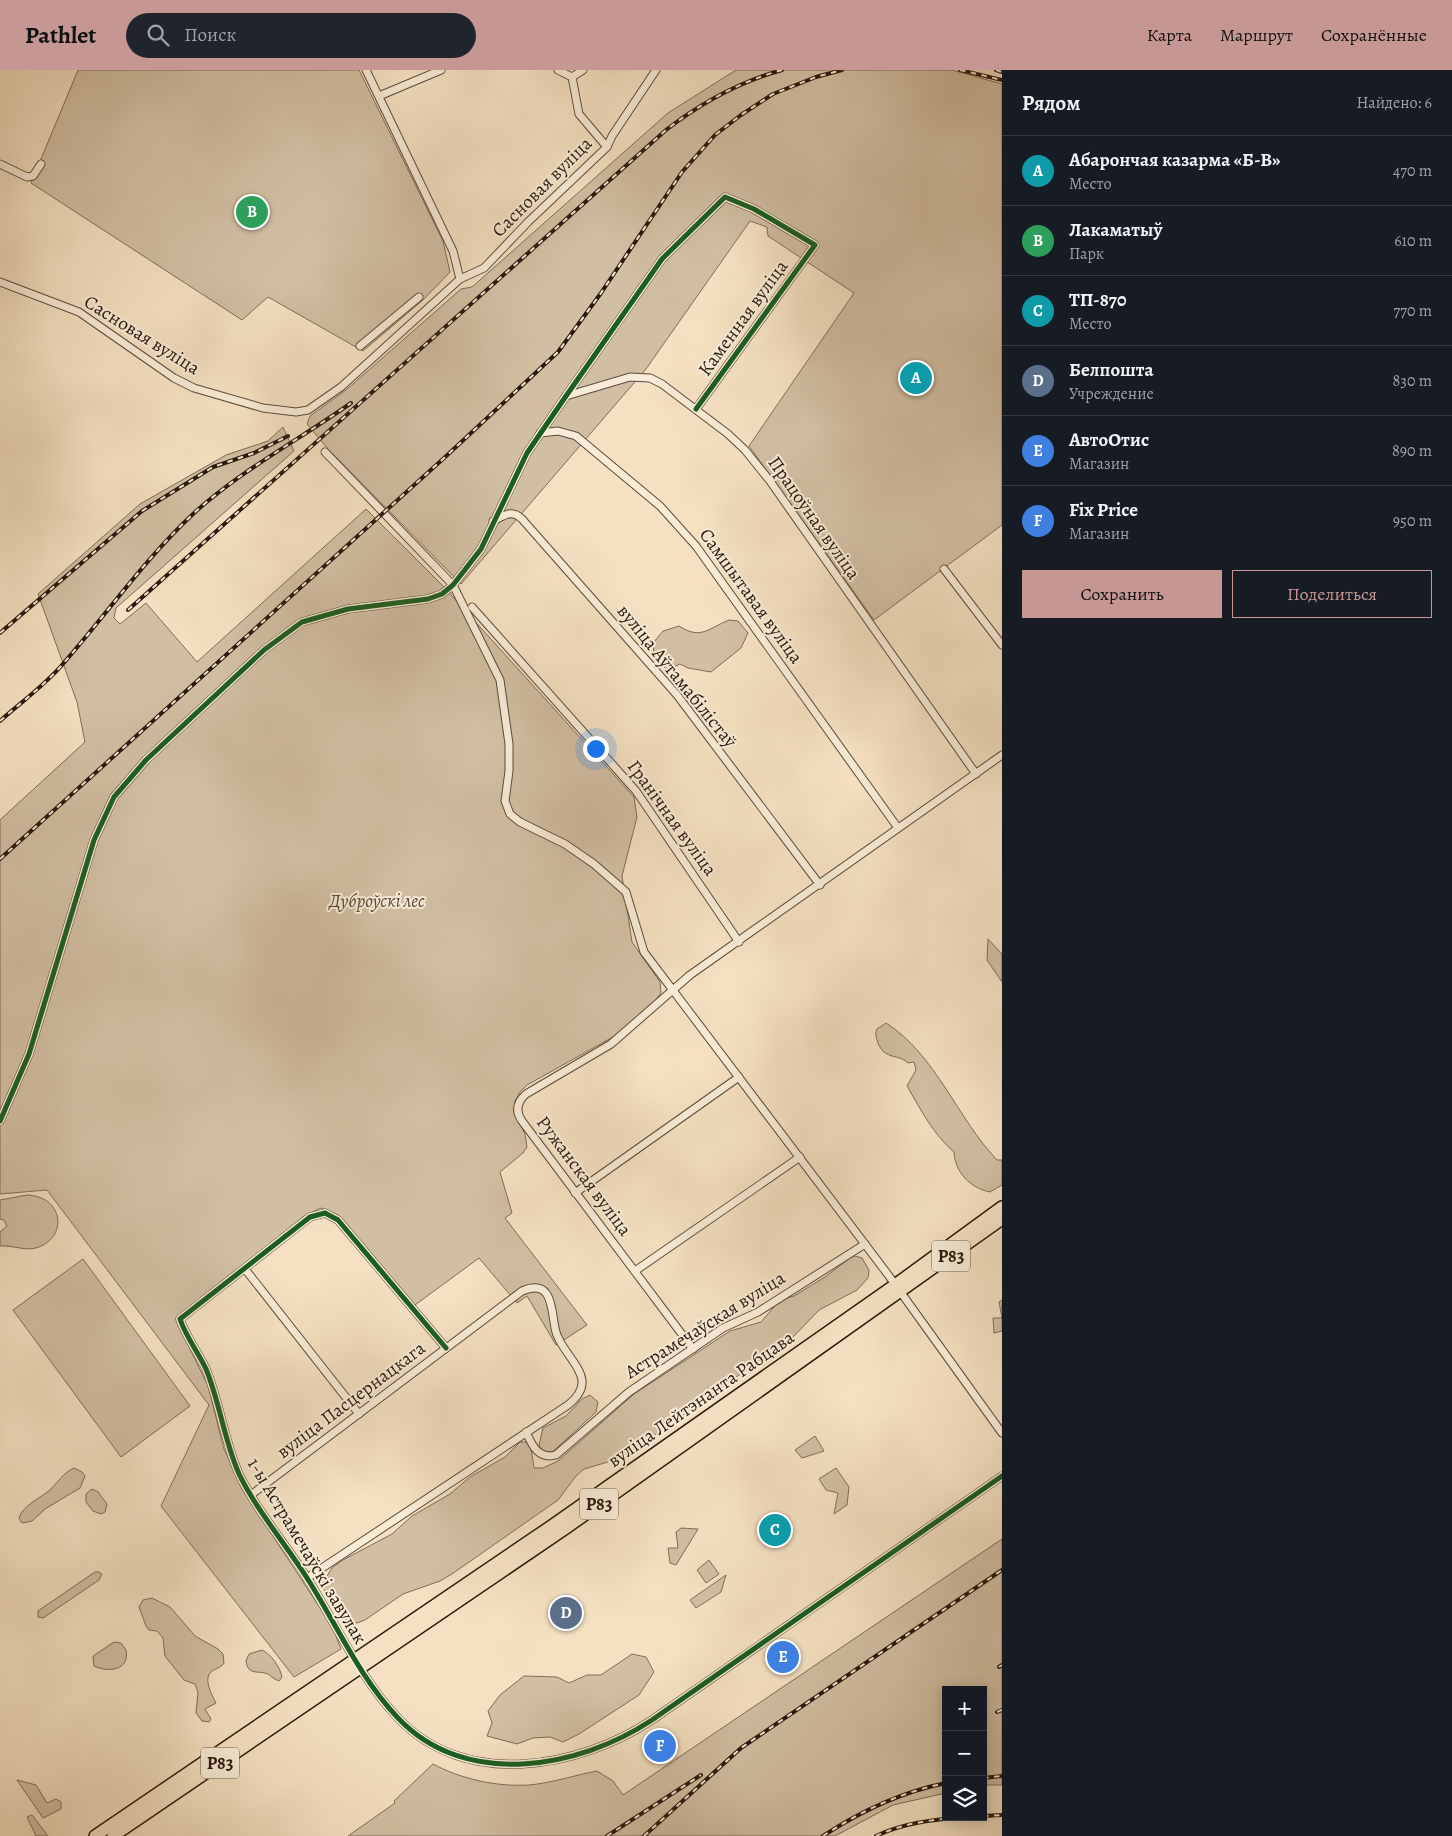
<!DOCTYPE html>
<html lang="ru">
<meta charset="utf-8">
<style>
:root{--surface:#171b24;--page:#20242c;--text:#f1f3f6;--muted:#9ea1a6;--line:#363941;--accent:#c59692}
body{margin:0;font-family:Alegreya,serif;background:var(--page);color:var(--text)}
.controls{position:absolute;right:15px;bottom:15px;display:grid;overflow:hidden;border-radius:0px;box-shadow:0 2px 12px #0003}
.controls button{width:45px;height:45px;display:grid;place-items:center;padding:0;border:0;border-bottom:1px solid var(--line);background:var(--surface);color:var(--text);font:25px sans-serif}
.you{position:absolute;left:595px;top:678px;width:18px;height:18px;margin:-12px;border:4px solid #fff;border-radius:50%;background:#1a73e8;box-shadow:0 0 0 8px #1a73e833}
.badge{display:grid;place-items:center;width:32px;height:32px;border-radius:50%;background:var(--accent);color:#fff;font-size:16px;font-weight:700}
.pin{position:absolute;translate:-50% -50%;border:2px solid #fff;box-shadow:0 1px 5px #0006}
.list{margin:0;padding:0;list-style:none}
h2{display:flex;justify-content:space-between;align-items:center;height:65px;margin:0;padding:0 20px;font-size:21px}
h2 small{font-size:16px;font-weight:400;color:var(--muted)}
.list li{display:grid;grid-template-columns:32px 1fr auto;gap:15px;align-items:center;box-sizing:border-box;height:70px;padding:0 20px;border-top:1px solid var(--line)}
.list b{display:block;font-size:19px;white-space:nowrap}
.list p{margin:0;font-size:16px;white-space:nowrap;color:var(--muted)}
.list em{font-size:16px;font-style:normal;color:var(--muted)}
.actions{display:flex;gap:10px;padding:15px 20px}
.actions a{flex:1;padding:11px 0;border:1px solid var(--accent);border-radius:0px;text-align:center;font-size:18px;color:var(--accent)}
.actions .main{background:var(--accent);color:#111}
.icon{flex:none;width:28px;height:28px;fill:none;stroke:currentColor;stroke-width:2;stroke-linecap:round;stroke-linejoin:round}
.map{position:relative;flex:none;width:1002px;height:1766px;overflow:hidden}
header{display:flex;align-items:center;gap:30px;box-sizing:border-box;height:70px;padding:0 25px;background:var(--accent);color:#111}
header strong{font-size:24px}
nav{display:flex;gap:28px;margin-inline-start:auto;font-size:18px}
.search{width:350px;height:45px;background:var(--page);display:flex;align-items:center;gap:12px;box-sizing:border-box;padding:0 18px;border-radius:28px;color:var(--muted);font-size:19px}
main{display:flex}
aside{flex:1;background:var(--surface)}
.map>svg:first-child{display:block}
.green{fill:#d2bfa3;stroke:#7e6c58}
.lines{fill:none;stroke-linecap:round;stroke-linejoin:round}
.minor-casing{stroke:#5d4a3b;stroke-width:9}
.trunk-casing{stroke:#2a180e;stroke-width:14}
.minor{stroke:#f8ecd7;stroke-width:7}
.trunk{stroke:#f5e1c2;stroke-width:11}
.rail-casing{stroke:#2a180e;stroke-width:4}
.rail{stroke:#f8ecd7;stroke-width:2;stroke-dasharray:5.5;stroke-linecap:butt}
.cycleway-casing{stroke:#f8ecd7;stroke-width:8}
.cycleway{stroke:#1b5e20;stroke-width:5}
.labels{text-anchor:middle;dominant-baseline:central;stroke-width:4;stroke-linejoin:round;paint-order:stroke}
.shield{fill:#f8ecd7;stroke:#68584a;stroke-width:1}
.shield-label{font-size:18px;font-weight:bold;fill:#2a180e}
.street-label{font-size:19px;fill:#2a180e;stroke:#f8ecd7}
.park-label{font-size:19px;font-style:italic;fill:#5c4a3b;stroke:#f8ecd7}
</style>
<header>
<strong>Pathlet</strong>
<div class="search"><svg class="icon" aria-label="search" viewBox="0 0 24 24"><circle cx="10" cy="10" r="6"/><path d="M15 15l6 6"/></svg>Поиск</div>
<nav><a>Карта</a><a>Маршрут</a><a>Сохранённые</a></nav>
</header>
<main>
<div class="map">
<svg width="1002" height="1766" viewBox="0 0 1002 1766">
<rect width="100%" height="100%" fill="#f5e1c2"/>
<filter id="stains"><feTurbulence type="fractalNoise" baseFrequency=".004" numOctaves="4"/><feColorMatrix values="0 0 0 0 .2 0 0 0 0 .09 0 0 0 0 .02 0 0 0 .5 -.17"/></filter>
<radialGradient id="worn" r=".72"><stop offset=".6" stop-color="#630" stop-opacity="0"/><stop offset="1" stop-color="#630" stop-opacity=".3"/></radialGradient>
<!-- green -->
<g class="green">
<polygon points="78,0 359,0 443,171 450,202 423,230 363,281 268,227 242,250 31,113"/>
<polygon points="736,0 952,0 1002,14 1002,455 874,550 749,376 854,223 768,166 767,157 750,151 646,299 461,514 328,379 307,354 310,346 346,320 461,219 472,217 668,43"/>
<polygon points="283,357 294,381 116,538 114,548 120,554 146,533 197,592 366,439 442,515 634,727 637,747 622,806 632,872 660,912 661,923 650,938 613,967 527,1015 520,1022 515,1031 514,1041 525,1064 527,1077 523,1083 500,1102 512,1143 505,1148 587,1255 556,1275 527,1226 517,1233 479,1188 415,1235 338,1145 321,1138 304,1146 176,1250 208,1316 224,1379 242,1419 332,1556 341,1579 294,1607 161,1436 209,1335 47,1120 0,1124 0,750 85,672 77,632 38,524 140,434 226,385 268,371"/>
<path d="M729,550L738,551L748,563L741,578L711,602L688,598L680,594L667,600L654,586L653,573L663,561L679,556C701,570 707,559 729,550Z"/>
<polygon points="988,869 1002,884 1002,912 987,890"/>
<path d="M886,953C936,985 957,1048 997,1090H1002V1115L990,1122C970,1118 955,1102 954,1082C933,1064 921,1040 907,1016L916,1000L914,992L908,993C898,983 883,991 877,970C876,966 875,964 877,959Z"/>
<path d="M27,1125C62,1126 69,1165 39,1177C27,1182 13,1175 0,1176V1162L7,1156L4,1150L0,1149V1130Z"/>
<polygon points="855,1186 862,1188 869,1200 868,1208 857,1220 819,1240 794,1266 628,1384 618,1389 584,1399 576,1406 558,1430 452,1504 440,1511 403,1524 365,1550 357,1553 344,1551 333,1538 323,1518 324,1511 332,1498 341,1491 392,1464 412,1446 450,1424 470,1407 505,1387 520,1372 526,1372 531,1378 534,1398 543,1398 558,1391 634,1324 730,1261 761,1252 780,1230 794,1226 825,1207 850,1188"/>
<polygon points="83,1189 190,1336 121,1387 13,1240"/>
<polygon points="1002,1230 1002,1261 994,1263 993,1248 1002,1248 999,1232"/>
<polygon points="590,1325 598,1332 596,1342 559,1376 552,1382 543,1381 539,1375 543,1358 566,1346 582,1329"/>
<polygon points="815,1366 824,1381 802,1388 795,1380"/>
<path d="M74,1398L82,1402L85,1406L80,1418L45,1439L32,1451L22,1453L19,1448C23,1435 41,1428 51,1419C59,1411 63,1403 74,1398Z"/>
<polygon points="836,1398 849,1417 847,1435 834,1444 838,1423 826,1420 819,1409"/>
<polygon points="92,1419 98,1422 107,1434 105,1442 101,1444 93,1441 86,1432 86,1424"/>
<polygon points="681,1458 698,1459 676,1495 670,1493 668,1478 678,1478 676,1462"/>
<path d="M1002,1469V1715H983V1620H946V1723L893,1735L835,1766H348L395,1733L394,1731L433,1694C461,1709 497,1717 529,1715C552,1713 575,1705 597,1701L613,1711L623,1725Z"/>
<polygon points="709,1490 719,1504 706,1513 697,1500"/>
<polygon points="95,1502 99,1502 102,1504 99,1510 43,1548 38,1547 38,1541"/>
<polygon points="726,1505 721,1522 696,1538 690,1530"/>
<path d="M152,1528L170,1537L195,1566L218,1579L223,1584L224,1593C220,1599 215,1598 211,1602C203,1609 212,1625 216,1633L205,1639L211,1649L209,1652L202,1651L196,1643L198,1622L195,1614L184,1610L165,1586L163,1568L157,1561L149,1560L146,1556L139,1537L143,1530Z"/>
<path d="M114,1572L121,1573L126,1580C130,1600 109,1603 94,1596L93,1586Z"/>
<path d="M262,1580C271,1584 280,1597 282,1607L279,1611C274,1609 272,1607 268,1604C258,1600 248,1606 246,1591L249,1584Z"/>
<polygon points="632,1584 646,1587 654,1602 639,1625 579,1664 563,1672 550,1667 533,1668 517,1674 487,1666 492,1653 488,1641 500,1625 524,1606 557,1607 569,1613 587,1605 601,1605"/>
<polygon points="17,1710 36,1715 47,1733 56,1729 61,1732 61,1739 43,1748"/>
<polygon points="32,1745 48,1766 36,1766 27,1747"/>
</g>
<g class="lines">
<!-- minor casing -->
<g class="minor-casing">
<g id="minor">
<polyline points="558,0 572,7"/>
<polyline points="583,0 572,7 579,44 607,77"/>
<polyline points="379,26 441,0"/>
<polyline points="0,94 27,107 33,106 41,94"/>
<polyline points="460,209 484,198 528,152 607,77 612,66 656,0"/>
<polyline points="0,212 79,242 174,308 194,318 263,338 296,342 308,340 341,317 460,209 453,181 366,0"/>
<polyline points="360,276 419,227"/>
<polyline points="566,326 630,307 650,308 662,314 728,364 745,380 770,411 976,704"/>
<polyline points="540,363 558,361 576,366 660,436 696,476 898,758"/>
<polyline points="325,382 453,515 500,610 509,674 509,701 505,731 510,744 520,752 565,774 594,794 626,822 644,882 889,1206 1002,1363"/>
<path d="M493,451C505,445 512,439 522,449L677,625L820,815"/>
<polyline points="944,499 1002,575"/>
<polyline points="472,537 636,721 739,872"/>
<polyline points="0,1051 29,984 94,770 114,727 146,690 264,580 302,552 348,539 428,529 442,524 453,515 481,479 527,383 566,326 662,189 725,127 754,139 815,175 696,339"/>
<polyline points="575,1123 739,1007"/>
<polyline points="245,1199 359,1344"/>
<polyline points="635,1201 800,1087"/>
<path d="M446,1278L338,1150L325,1143L310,1147L180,1249C186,1267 198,1282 206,1299C220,1333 224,1370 239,1404C257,1441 285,1473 307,1508C337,1555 359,1607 398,1648C465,1719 578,1699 652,1650L1002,1406"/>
<path d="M693,1279L522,1051C515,1041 517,1032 526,1024L611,974L690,905L1002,685"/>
<path d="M526,1362C532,1375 538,1390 556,1385L629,1322L723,1258L758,1242L865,1174"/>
<path d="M251,1425L522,1221C557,1206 550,1248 557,1265C567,1291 601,1309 568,1335L307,1508"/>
</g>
</g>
<!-- trunk casing -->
<g class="trunk-casing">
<g id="trunk">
<polyline points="95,1766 550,1457 895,1215 1002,1137"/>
<polyline points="113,1766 566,1458 1002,1149"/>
</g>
</g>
<!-- minor -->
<use href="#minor" class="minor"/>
<!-- trunk -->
<use href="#trunk" class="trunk"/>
<!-- rail casing -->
<g class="rail-casing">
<g id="rail">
<polyline points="960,0 1002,10"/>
<polyline points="996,0 1002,2"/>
<path d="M128,540L666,60C701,33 739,12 782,0"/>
<polyline points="0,563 142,441 213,397 254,383 288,366"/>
<path d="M0,651C20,633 44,616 62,595C106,545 144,490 193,444C241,400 299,370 351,333"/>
<polyline points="0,789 443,389 558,282 601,223 682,102 715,65 741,45 773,24 816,7 842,0"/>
<polyline points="999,1597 1002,1595"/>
<polyline points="997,1642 1002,1640"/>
<polyline points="983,1708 1002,1706"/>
<polyline points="983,1746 1002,1745"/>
<polyline points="607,1766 701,1705"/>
<polyline points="644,1766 741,1678 1002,1500"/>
<path d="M823,1766C861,1741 901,1722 946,1713"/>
<path d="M876,1766C903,1753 932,1750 961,1747"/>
</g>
</g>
<!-- rail -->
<use href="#rail" class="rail"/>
<!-- cycleway casing -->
<g class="cycleway-casing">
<g id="cycleway">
<polyline points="0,1051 29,984 94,770 114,727 146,690 264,580 302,552 348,539 428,529 442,524 453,515 481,479 527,383 566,326 662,189 725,127 754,139 815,175 696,339"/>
<path d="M446,1278L338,1150L325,1143L310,1147L180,1249C186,1267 198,1282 206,1299C220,1333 224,1370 239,1404C257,1441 285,1473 307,1508C337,1555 359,1607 398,1648C465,1719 578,1699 652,1650L1002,1406"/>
</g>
</g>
<!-- cycleway -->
<use href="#cycleway" class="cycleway"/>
</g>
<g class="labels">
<!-- shield labels -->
<g class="shield">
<rect x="932" y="1170.5" width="38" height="31" rx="4"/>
<rect x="580" y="1418.5" width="38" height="31" rx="4"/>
<rect x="201" y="1677.5" width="38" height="31" rx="4"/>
</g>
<g class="shield-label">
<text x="951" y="1186">Р83</text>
<text x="599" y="1434">Р83</text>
<text x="220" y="1693">Р83</text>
</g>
<!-- street labels -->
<g class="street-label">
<text transform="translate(542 117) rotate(-45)">Сасновая вуліца</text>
<text transform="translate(743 248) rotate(-54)">Каменная вуліца</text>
<text transform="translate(142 265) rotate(32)">Сасновая вуліца</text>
<text transform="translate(814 448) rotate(55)">Працоўная вуліца</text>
<text transform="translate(751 526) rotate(54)">Самшытавая вуліца</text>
<text transform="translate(677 606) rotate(51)">вуліца Аўтамабілістаў</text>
<text transform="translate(672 748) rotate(54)">Гранічная вуліца</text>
<text transform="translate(584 1106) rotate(53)">Ружанская вуліца</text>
<text transform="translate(705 1255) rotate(-32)">Астрамечаўская вуліца</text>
<text transform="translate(701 1329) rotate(-35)">вуліца Лейтэнанта Рабцава</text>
<text transform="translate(351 1330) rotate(-37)">вуліца Пасцернацкага</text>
<text transform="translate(307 1481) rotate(59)">1-ы Астрамечаўскі завулак</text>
</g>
<!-- park labels -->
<g class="park-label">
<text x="377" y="831">Дуброўскі лес</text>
</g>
</g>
<rect width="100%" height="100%" filter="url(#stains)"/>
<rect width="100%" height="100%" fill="url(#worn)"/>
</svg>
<div class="controls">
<button>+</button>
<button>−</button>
<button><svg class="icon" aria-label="layers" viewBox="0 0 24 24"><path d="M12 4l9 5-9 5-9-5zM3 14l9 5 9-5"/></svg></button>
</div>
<div class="you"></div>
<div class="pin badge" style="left:916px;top:308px;background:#0f9aa8">A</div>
<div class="pin badge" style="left:252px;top:142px;background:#2e9e5b">B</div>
<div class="pin badge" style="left:775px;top:1460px;background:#0f9aa8">C</div>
<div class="pin badge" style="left:566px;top:1543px;background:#5c6f8a">D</div>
<div class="pin badge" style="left:783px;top:1587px;background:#3f7fe0">E</div>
<div class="pin badge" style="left:660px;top:1676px;background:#3f7fe0">F</div>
</div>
<aside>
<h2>Рядом<small>Найдено: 6</small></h2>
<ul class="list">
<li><span class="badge" style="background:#0f9aa8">A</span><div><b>Абарончая казарма «Б-В»</b><p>Место</p></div><em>470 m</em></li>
<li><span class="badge" style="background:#2e9e5b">B</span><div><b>Лакаматыў</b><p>Парк</p></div><em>610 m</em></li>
<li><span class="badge" style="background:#0f9aa8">C</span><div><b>ТП-870</b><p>Место</p></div><em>770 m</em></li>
<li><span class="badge" style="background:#5c6f8a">D</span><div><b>Белпошта</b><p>Учреждение</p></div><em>830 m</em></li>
<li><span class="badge" style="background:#3f7fe0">E</span><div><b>АвтоОтис</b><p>Магазин</p></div><em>890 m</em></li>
<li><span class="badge" style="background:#3f7fe0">F</span><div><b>Fix Price</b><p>Магазин</p></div><em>950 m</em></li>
</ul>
<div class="actions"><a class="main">Сохранить</a><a>Поделиться</a></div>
</aside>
</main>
